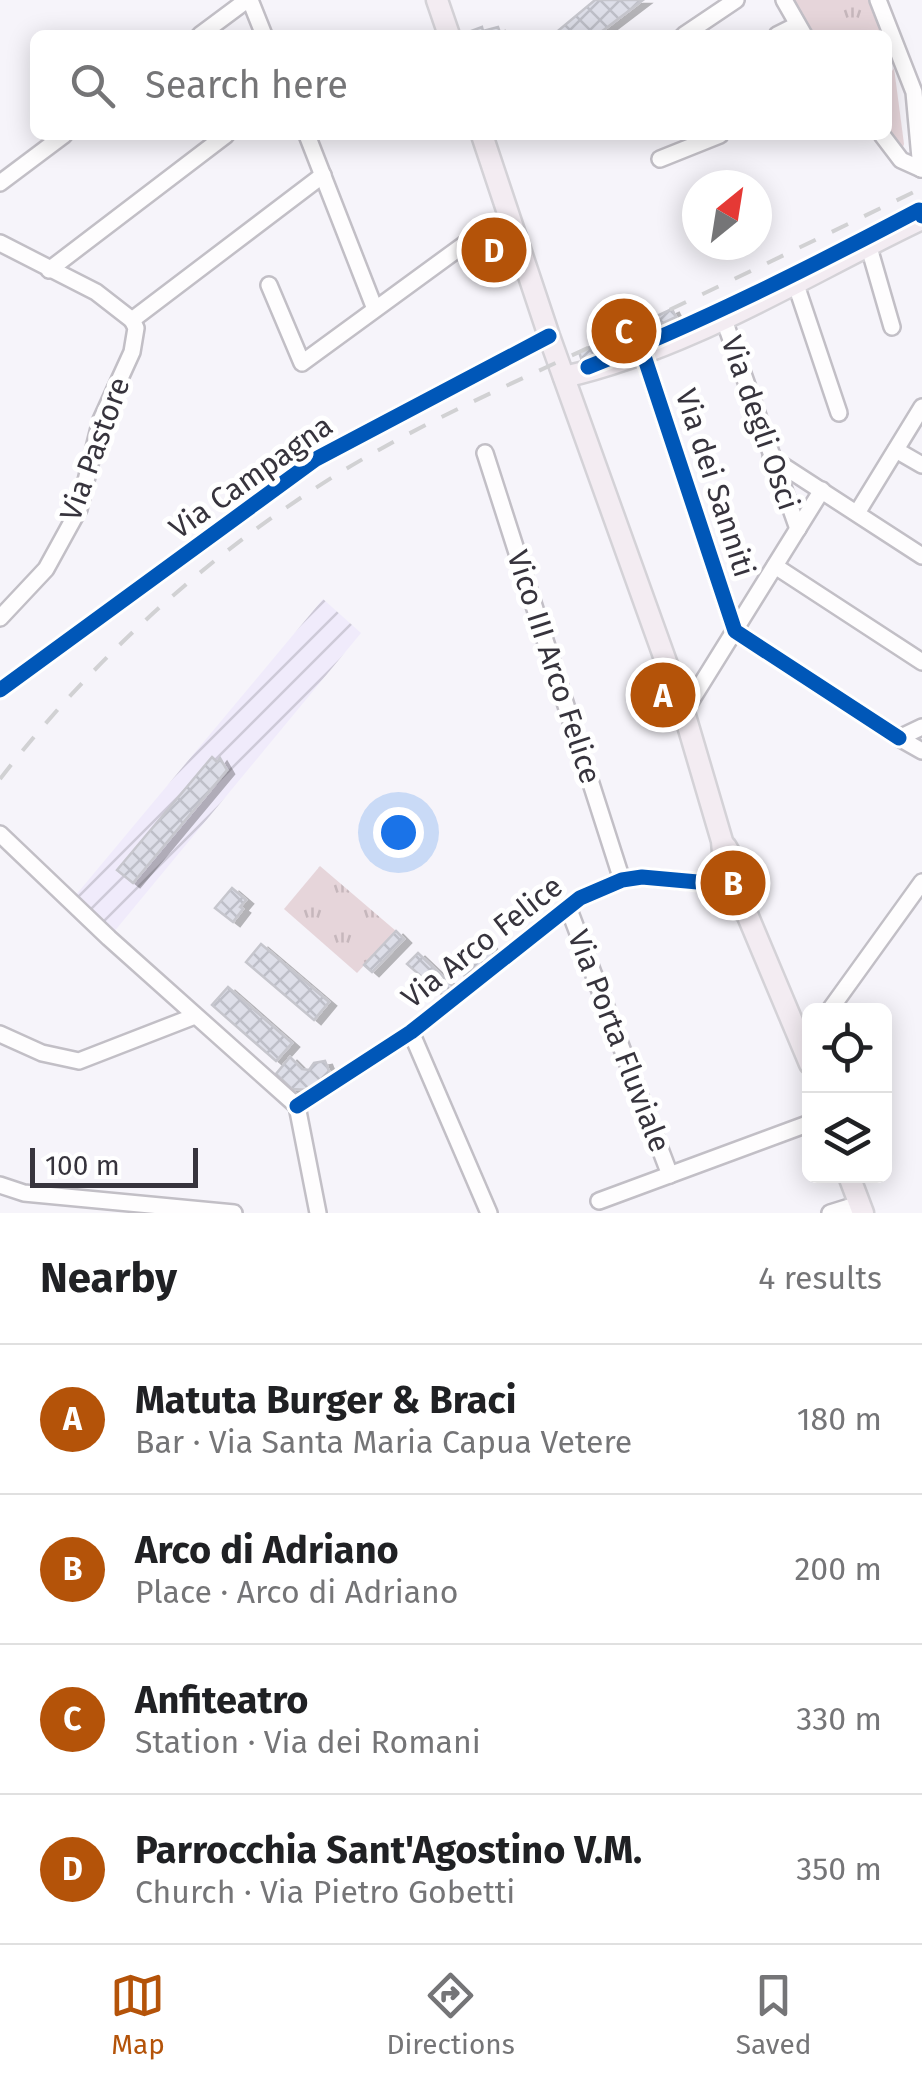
<!DOCTYPE html>
<meta charset="utf-8">
<style>
:root{--surface:#fff;--page:#f2f2f2;--text:#202124;--muted:#757577;--line:#e0e0e0;--accent:#b45309}
body{margin:0;font-family:"Fira Sans",sans-serif;background:var(--page);color:var(--text)}
.controls{position:absolute;right:30px;bottom:30px;display:grid;overflow:hidden;border-radius:15px;box-shadow:0 5px 25px #0003}
.controls button{width:90px;height:90px;display:grid;place-items:center;padding:0;border:0;border-bottom:2px solid var(--line);background:var(--surface);color:var(--text);font:50px sans-serif}
.compass{position:absolute;left:682px;top:170px;width:90px;height:90px;border-radius:50%;background:var(--surface);box-shadow:0 5px 25px #0003;rotate:30deg}
.scale{position:absolute;left:30px;bottom:25px;width:168px;box-sizing:border-box;padding-left:10px;border:5px solid #37343d;border-top:0;font-size:28px;line-height:35px;white-space:nowrap;color:#37343d;-webkit-text-stroke:8px #fff;paint-order:stroke}
.you{position:absolute;left:398px;top:832px;width:35px;height:35px;margin:-25px;border:8px solid #fff;border-radius:50%;background:#1a73e8;box-shadow:0 0 0 15px #1a73e833}
.badge{display:grid;place-items:center;width:65px;height:65px;border-radius:50%;background:var(--accent);color:#fff;font-size:32px;font-weight:700}
.pin{position:absolute;translate:-50% -50%;border:5px solid #fff;box-shadow:0 2px 10px #0006}
.list{margin:0;padding:0;list-style:none}
h2{display:flex;justify-content:space-between;align-items:center;height:130px;margin:0;padding:0 40px;font-size:42px}
h2 small{font-size:32px;font-weight:400;color:var(--muted)}
.list li{display:grid;grid-template-columns:65px 1fr auto;gap:30px;align-items:center;box-sizing:border-box;height:150px;padding:0 40px;border-top:2px solid var(--line)}
.list b{display:block;font-size:38px;white-space:nowrap}
.list p{margin:0;font-size:32px;white-space:nowrap;color:var(--muted)}
.list em{font-size:32px;font-style:normal;color:var(--muted)}
.icon{flex:none;width:55px;height:55px;fill:none;stroke:currentColor;stroke-width:2;stroke-linecap:round;stroke-linejoin:round}
.map{position:relative;flex:none;width:922px;height:1213px;overflow:hidden}
.search{position:absolute;background:var(--surface);box-shadow:0 5px 25px #0003;left:30px;right:30px;top:30px;height:110px;display:flex;align-items:center;gap:25px;box-sizing:border-box;padding:0 35px;border-radius:15px;color:var(--muted);font-size:38px}
.sheet{height:730px;background:var(--surface)}
nav{display:flex;justify-content:space-around;align-items:center;box-sizing:border-box;height:140px;border-top:2px solid var(--line);background:var(--surface);font-size:28px;color:var(--muted)}
nav a{display:grid;justify-items:center;gap:5px}
nav .on{color:var(--accent)}
.map>svg:first-child{display:block}
.industrial{fill:url(#industrial-furrows)}
.grass{fill:url(#grass-tufts)}
.building{fill:url(#building-cross-hatch);stroke:#c6c6cd;stroke-width:2.5;filter:url(#shadow)}
.lines{fill:none;stroke-linecap:round;stroke-linejoin:round}
.minor-casing{stroke:#c2bfc6;stroke-width:20}
.major-casing{stroke:#d4d2d7;stroke-width:25}
.minor{stroke:#fefdfe;stroke-width:15}
.major{stroke:#f3ecf2;stroke-width:20}
.rail{stroke:#d1d1d3;stroke-width:4;stroke-dasharray:18 18;stroke-linecap:butt}
.cycleway-casing{stroke:#fff;stroke-width:21}
.cycleway{stroke:#0057b8;stroke-width:15}
.labels{text-anchor:middle;dominant-baseline:central;stroke-width:10;stroke-linejoin:round;paint-order:stroke}
.street-label{font-size:30px;fill:#37343d;stroke:#fff}
</style>
<div class="map">
<svg width="922" height="1213" viewBox="0 0 922 1213">
<defs>
<pattern id="industrial-furrows" width="10" height="10" patternUnits="userSpaceOnUse" patternTransform="scale(2.5)"><rect width="10" height="10" fill="#f0ebfb"/><path d="M-1 1l2-2M0 10L10 0M9 11l2-2" fill="none" stroke="#cecad8"/></pattern>
<pattern id="grass-tufts" width="24" height="20" patternUnits="userSpaceOnUse" patternTransform="scale(2.5)"><rect width="24" height="20" fill="#e6d5da"/><path d="M3 7l-1-3M5 7V3M7 7l1-3M15 17l-1-3M17 17v-4M19 17l1-3" fill="none" stroke="#c6b7bc"/></pattern>
<pattern id="building-cross-hatch" width="8" height="8" patternUnits="userSpaceOnUse" patternTransform="scale(2.5)"><rect width="8" height="8" fill="#dddee8"/><path d="M0 0l8 8M0 8l8-8" fill="none" stroke="#bebfc8"/></pattern>
<filter id="shadow"><feDropShadow dx="7" dy="4" stdDeviation="0" flood-color="#0004"/></filter>
</defs>
<rect width="100%" height="100%" fill="#f6f4fa"/>
<!-- industrial -->
<polygon class="industrial" points="323,599 361,633 113,933 75,896"/>
<!-- grass -->
<g class="grass">
<polygon points="788,0 869,0 885,35 810,35"/>
<polygon points="894,68 904,144 902,150 887,131 887,79"/>
<polygon points="320,866 396,931 357,973 284,909"/>
</g>
<!-- building -->
<g class="building">
<polygon points="595,0 643,0 597,35 553,35"/>
<polygon points="482,27 483,31 498,27 501,35 472,35 471,31"/>
<polygon points="503,238 508,254 486,262 479,246"/>
<polygon points="672,309 676,317 582,361 579,352"/>
<polygon points="212,757 217,762 220,758 227,770 133,883 117,870"/>
<polygon points="232,888 246,900 240,907 243,909 233,922 215,908"/>
<polygon points="396,931 404,939 372,972 364,965"/>
<polygon points="484,937 497,955 467,979 453,961"/>
<polygon points="261,944 329,1002 314,1020 246,962"/>
<polygon points="418,953 458,991 446,998 407,964"/>
<polygon points="228,987 292,1043 276,1061 212,1005"/>
<polygon points="290,1057 302,1069 309,1070 314,1063 325,1061 333,1081 310,1090 292,1089 276,1074"/>
</g>
<g class="lines">
<!-- minor casing -->
<g class="minor-casing">
<g id="minor">
<polyline points="250,0 264,35"/>
<polyline points="784,0 804,35"/>
<polyline points="878,0 914,92 921,169"/>
<polyline points="200,35 247,0"/>
<polyline points="684,35 736,0"/>
<polyline points="777,35 797,25"/>
<polyline points="307,135 375,309"/>
<polyline points="882,135 901,160 921,169"/>
<polyline points="660,159 720,135"/>
<polyline points="0,183 64,135"/>
<polyline points="0,243 96,292 132,320"/>
<polyline points="868,244 892,327"/>
<polyline points="49,270 226,135"/>
<polyline points="795,282 839,413"/>
<polyline points="269,285 302,363 473,238 511,225"/>
<polyline points="723,317 798,529"/>
<polyline points="132,320 323,175"/>
<polyline points="643,353 735,631 899,738"/>
<polyline points="896,450 922,465"/>
<polyline points="485,453 622,880"/>
<polyline points="771,458 922,556"/>
<polyline points="857,513 922,407"/>
<polyline points="775,566 922,662"/>
<polyline points="0,618 46,569 79,509 101,420 132,352 136,328 132,320"/>
<polyline points="0,690 316,459 549,336"/>
<polyline points="684,712 822,490"/>
<polyline points="922,727 899,738 922,751"/>
<polyline points="0,834 109,938 297,1106"/>
<polyline points="568,907 670,1175"/>
<polyline points="829,1011 922,882"/>
<polyline points="411,1032 489,1213"/>
<polyline points="0,1034 42,1053 79,1061 195,1016"/>
<polyline points="297,1106 411,1032 580,898 622,880 642,877 720,884"/>
<polyline points="297,1106 318,1213"/>
<polyline points="0,1185 24,1193 234,1213"/>
<polyline points="599,1201 810,1123"/>
<polyline points="830,1213 859,1204"/>
</g>
</g>
<!-- major casing -->
<g class="major-casing">
<g id="major">
<polyline points="437,0 449,35"/>
<polyline points="482,135 549,336 684,712 722,841 724,865 720,884 723,891 747,914 810,1064"/>
<path d="M564,377C691,348 806,274 922,219"/>
<path d="M726,847C741,871 745,886 747,914"/>
<polyline points="849,1176 863,1213"/>
</g>
</g>
<!-- minor -->
<use href="#minor" class="minor"/>
<!-- major -->
<use href="#major" class="major"/>
<!-- rail -->
<path class="rail" d="M0,779C94,658 206,556 336,475C422,422 516,382 607,339C713,290 817,239 922,188"/>
<!-- cycleway casing -->
<g class="cycleway-casing">
<g id="cycleway">
<polyline points="643,353 735,631 899,738"/>
<path d="M588,367C702,322 811,267 919,210L922,216"/>
<polyline points="0,690 316,459 549,336"/>
<polyline points="297,1106 411,1032 580,898 622,880 642,877 720,884"/>
</g>
</g>
<!-- cycleway -->
<use href="#cycleway" class="cycleway"/>
</g>
<g class="labels">
<!-- street labels -->
<g class="street-label">
<text transform="translate(760 423) rotate(71)">Via degli Osci</text>
<text transform="translate(95 449) rotate(-70)">Via Pastore</text>
<text transform="translate(251 477) rotate(-35)">Via Campagna</text>
<text transform="translate(715 483) rotate(72)">Via dei Sanniti</text>
<text transform="translate(554 667) rotate(72)">Vico III Arco Felice</text>
<text transform="translate(482 942) rotate(-38)">Via Arco Felice</text>
<text transform="translate(619 1041) rotate(69)">Via Porta Fluviale</text>
</g>
</g>
</svg>
<div class="controls">
<button><svg class="icon" aria-label="locate" viewBox="0 0 24 24"><circle cx="12" cy="12" r="6"/><path d="M12 2v4M12 18v4M2 12h4M18 12h4"/></svg></button>
<button><svg class="icon" aria-label="layers" viewBox="0 0 24 24"><path d="M12 4l9 5-9 5-9-5zM3 14l9 5 9-5"/></svg></button>
</div>
<svg class="compass" viewBox="-18 -18 36 36"><path d="M0-13l5 13h-10z" fill="#e53935"/><path d="M0 13l5-13h-10z" fill="#757577"/></svg>
<div class="scale">100 m</div>
<div class="you"></div>
<div class="pin badge" style="left:663px;top:695px">A</div>
<div class="pin badge" style="left:733px;top:883px">B</div>
<div class="pin badge" style="left:624px;top:331px">C</div>
<div class="pin badge" style="left:494px;top:250px">D</div>
<div class="search"><svg class="icon" aria-label="search" viewBox="0 0 24 24"><circle cx="10" cy="10" r="6"/><path d="M15 15l6 6"/></svg>Search here</div>
</div>
<section class="sheet">
<h2>Nearby<small>4 results</small></h2>
<ul class="list">
<li><span class="badge">A</span><div><b>Matuta Burger &amp; Braci</b><p>Bar · Via Santa Maria Capua Vetere</p></div><em>180 m</em></li>
<li><span class="badge">B</span><div><b>Arco di Adriano</b><p>Place · Arco di Adriano</p></div><em>200 m</em></li>
<li><span class="badge">C</span><div><b>Anfiteatro</b><p>Station · Via dei Romani</p></div><em>330 m</em></li>
<li><span class="badge">D</span><div><b>Parrocchia Sant'Agostino V.M.</b><p>Church · Via Pietro Gobetti</p></div><em>350 m</em></li>
</ul>
</section>
<nav>
<a class="on"><svg class="icon" aria-label="map" viewBox="0 0 24 24"><path d="M3 6l6-2 6 2 6-2v14l-6 2-6-2-6 2zM9 4v14M15 6v14"/></svg>Map</a>
<a><svg class="icon" aria-label="directions" viewBox="0 0 24 24"><path d="M12 3l9 9-9 9-9-9zM9 14v-3h6M13 9l2 2-2 2"/></svg>Directions</a>
<a><svg class="icon" aria-label="saved" viewBox="0 0 24 24"><path d="M7 4h10v16l-5-4-5 4z"/></svg>Saved</a>
</nav>
